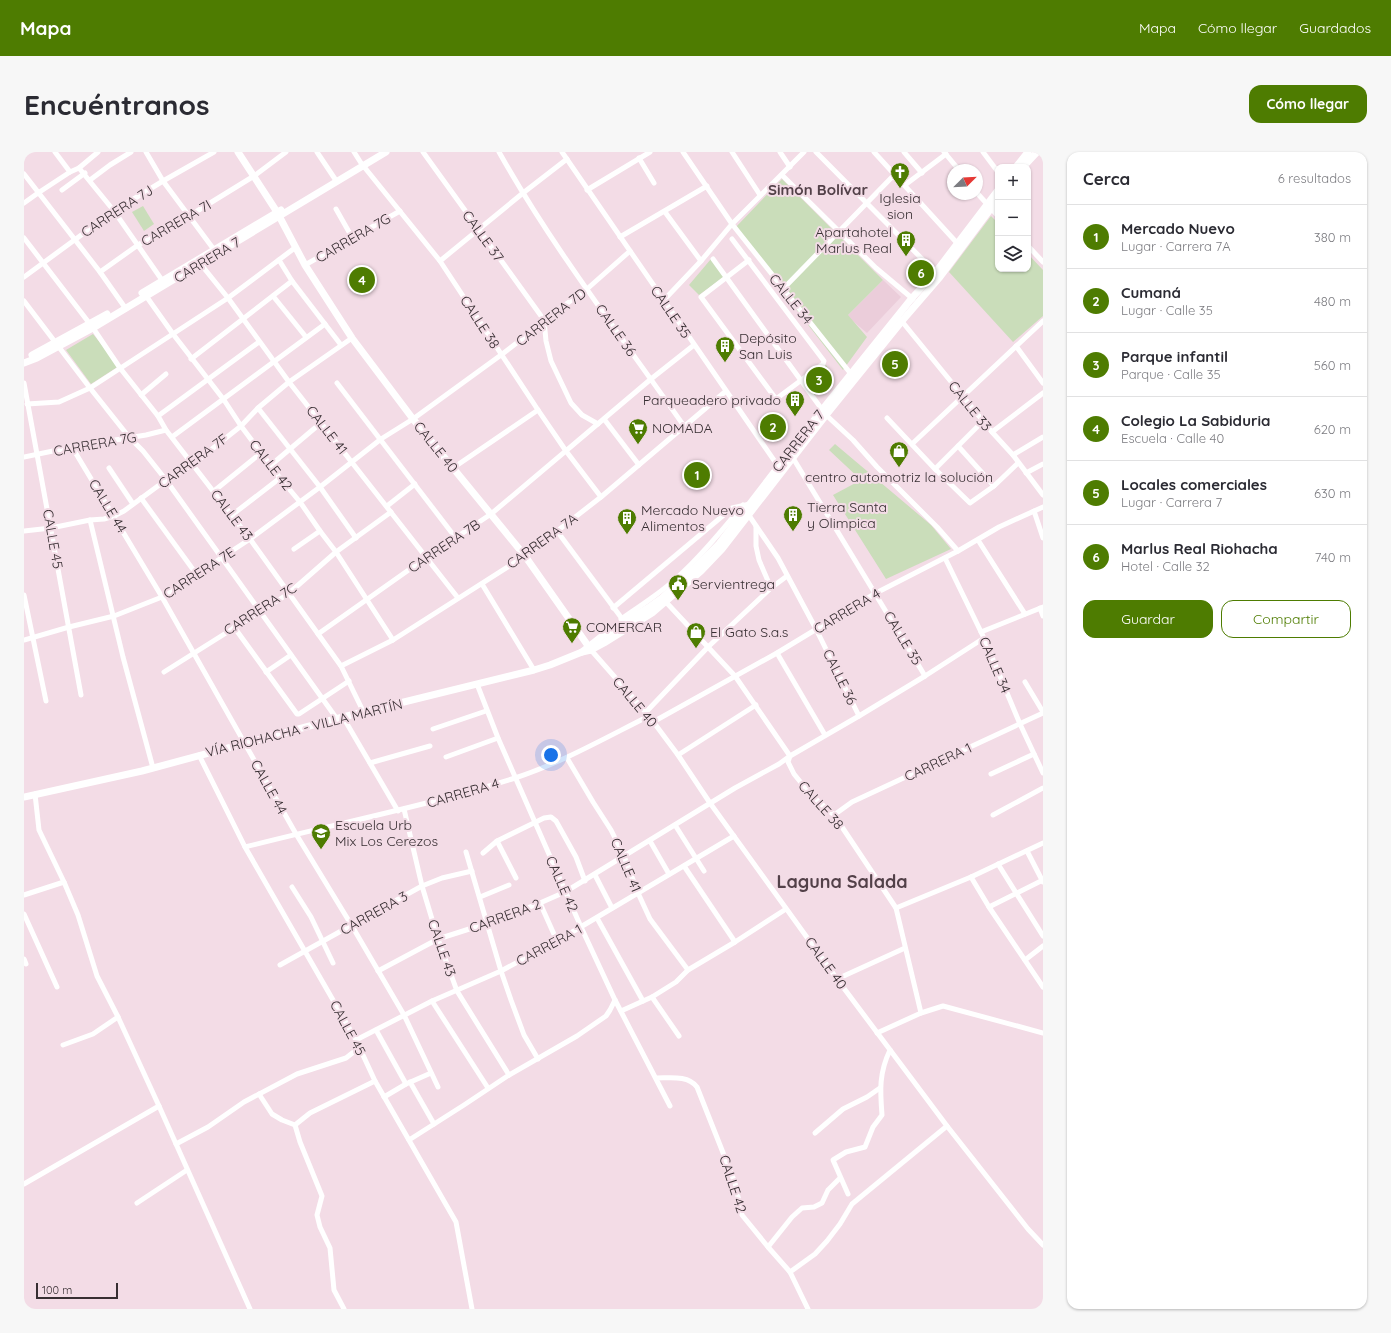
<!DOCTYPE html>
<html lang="es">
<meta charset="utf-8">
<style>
:root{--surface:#fff;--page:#f7f7f7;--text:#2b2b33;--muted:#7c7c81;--line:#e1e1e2;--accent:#4e7c01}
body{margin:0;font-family:Quicksand,sans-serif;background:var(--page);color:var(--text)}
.controls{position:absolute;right:12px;top:12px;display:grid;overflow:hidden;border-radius:8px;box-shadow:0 1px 3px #0004}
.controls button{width:36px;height:36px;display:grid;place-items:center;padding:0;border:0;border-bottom:1px solid var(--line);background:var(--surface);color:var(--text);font:20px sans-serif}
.compass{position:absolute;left:923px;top:12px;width:36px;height:36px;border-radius:50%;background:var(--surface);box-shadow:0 1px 3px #0004;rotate:66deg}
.scale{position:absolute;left:12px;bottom:10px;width:82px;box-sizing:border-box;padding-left:4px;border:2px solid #372e32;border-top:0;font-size:11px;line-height:14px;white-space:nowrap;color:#372e32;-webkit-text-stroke:3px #f3dce6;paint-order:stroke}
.you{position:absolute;left:527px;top:603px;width:14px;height:14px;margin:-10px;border:3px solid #fff;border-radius:50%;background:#1a73e8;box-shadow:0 0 0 6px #1a73e833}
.badge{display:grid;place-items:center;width:26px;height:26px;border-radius:50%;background:var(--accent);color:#fff;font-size:13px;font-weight:700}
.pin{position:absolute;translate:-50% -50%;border:2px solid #fff;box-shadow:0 1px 4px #0006}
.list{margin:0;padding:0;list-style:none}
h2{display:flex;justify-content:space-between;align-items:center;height:52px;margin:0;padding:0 16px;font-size:17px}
h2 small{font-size:13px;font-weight:400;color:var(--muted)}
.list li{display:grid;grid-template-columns:26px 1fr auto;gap:12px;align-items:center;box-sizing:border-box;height:64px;padding:0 16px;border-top:1px solid var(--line)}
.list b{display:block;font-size:15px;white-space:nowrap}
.list p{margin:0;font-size:13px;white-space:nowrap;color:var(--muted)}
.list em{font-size:13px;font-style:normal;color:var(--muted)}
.actions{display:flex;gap:8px;padding:12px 16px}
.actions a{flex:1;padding:9px 0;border:1px solid var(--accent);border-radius:12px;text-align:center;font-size:14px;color:var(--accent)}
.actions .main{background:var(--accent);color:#fff}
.icon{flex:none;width:22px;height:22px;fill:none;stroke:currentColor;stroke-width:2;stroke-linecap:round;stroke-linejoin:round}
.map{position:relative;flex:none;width:1019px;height:1157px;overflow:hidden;border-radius:12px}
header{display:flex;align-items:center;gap:24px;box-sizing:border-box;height:56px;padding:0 20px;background:var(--accent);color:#fff}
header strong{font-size:19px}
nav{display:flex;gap:22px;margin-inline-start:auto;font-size:14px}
.intro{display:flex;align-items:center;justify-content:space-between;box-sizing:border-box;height:96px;padding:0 24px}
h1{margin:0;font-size:28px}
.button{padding:10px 18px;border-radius:12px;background:var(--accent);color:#fff;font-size:14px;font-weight:700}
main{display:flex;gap:24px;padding:0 24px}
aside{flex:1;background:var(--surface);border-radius:12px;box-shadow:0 1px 3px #0004}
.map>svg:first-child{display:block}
.built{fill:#ebcdda}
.green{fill:#caddba}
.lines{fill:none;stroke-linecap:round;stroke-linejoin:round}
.street{stroke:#fff;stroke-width:5}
.secondary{stroke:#fff;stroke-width:7}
.labels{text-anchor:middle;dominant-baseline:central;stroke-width:4;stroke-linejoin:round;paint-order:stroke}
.poi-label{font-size:14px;fill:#372e32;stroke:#f3dce6;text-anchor:start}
.street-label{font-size:14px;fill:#372e32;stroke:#f3dce6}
.neighbourhood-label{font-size:15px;font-weight:bold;fill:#534149;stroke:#f3dce6}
.district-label{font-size:18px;font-weight:bold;fill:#534149;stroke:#f3dce6}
</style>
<header>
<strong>Mapa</strong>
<nav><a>Mapa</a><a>Cómo llegar</a><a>Guardados</a></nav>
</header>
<div class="intro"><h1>Encuéntranos</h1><a class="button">Cómo llegar</a></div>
<main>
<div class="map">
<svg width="1019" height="1157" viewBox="0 0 1019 1157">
<rect width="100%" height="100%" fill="#f3dce6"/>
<!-- built -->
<polygon class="built" points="859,128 877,145 843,181 823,164"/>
<!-- green -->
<g class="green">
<polygon points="758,27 859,128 824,163 843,185 819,218 710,77"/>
<polygon points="119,54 130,72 120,79 108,60"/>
<polygon points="967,64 974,71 974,117 1004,117 1004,102 1019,118 1019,164 989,190 925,120"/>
<polygon points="687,107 700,125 675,143 665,133"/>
<polygon points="69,182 95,214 67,232 42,198"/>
<polygon points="802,213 809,225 790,244 780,230"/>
<polygon points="811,292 907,373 927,397 862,427 809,343 837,328 805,298"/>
</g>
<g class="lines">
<!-- street -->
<g class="street">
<polyline points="31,0 46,20"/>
<polyline points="122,0 139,29 191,99"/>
<polyline points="293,0 313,30"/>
<polyline points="330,0 337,11 416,109 514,258 542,299 577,345"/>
<polyline points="399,0 520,168 522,189 527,209 547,251 558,263 574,272"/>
<path d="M475,0C529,96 597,184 660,274"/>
<polyline points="538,0 756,317"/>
<polyline points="659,0 708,72 827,222"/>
<polyline points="708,0 736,43"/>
<polyline points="756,0 766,15"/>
<polyline points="792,0 914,123"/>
<polyline points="850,0 933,91"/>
<polyline points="880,0 898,21"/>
<polyline points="920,0 935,18"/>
<polyline points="959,0 974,20"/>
<polyline points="615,6 630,31"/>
<polyline points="55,16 90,59 140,131"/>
<polyline points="0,22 76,120 102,157"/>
<polyline points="758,23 852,116 889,147"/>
<polyline points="66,28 86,13 107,0"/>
<polyline points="881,33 922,2"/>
<polyline points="38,38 61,21"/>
<polyline points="563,38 626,0"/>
<polyline points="953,41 974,64"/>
<polyline points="0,51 14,41 46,20 55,16 74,0"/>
<polyline points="312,57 329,87"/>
<polyline points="641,60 677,109"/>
<polyline points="596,85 683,34"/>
<polyline points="0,86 69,176 96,216 134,264 142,278 226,387 317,514 340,561"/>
<polyline points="708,87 800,209 799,212 752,247 677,145 725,108"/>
<polyline points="1004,94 1019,110"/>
<polyline points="689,107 802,263 829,288 853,315 913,375 934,399"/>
<polyline points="255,108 268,129 317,193"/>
<polyline points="416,109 499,41 543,7"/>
<polyline points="175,110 204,146 265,230 434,446"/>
<polyline points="281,113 376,59"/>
<polyline points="76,120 114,93 165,64 230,24 262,0"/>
<polyline points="0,125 90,59 139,29 190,0"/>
<polyline points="759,137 871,22"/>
<polyline points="120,141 149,182 200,248 217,274 256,326 276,350 296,379 312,400 369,488"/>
<polyline points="249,144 282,185"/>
<polyline points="640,148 677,109 708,72 780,0"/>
<polyline points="0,149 66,236 105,285 119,299 142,328 313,567"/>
<polyline points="876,167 968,280 989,303 1019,343"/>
<polyline points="992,194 1019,231"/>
<polyline points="167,207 268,129"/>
<polyline points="0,231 57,543"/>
<polyline points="313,231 431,385"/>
<polyline points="117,243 142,222"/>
<polyline points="3,252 35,250 66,236 204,146 272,95"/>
<polyline points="234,256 296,335 332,386"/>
<polyline points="134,264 235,190"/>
<polyline points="863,266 911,317 946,351 970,334 994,311"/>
<polyline points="580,267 615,313"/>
<polyline points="968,280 1019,241"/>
<polyline points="148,285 301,172"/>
<polyline points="888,292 1019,169"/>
<polyline points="934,294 970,334"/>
<polyline points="48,295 138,445 272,682 328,774 380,863 414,935"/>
<polyline points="989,303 1019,285"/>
<polyline points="0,305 48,295 122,283 142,278"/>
<polyline points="769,306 901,524"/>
<polyline points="247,313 298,270"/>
<polyline points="85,316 109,352"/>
<polyline points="429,316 514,258"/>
<polyline points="911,317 959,269"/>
<polyline points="1002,321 1019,312"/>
<polyline points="190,339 237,301"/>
<polyline points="117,346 173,423"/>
<polyline points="363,354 391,332"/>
<polyline points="1010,359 1019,386"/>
<polyline points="724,362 754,406 792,477 835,564"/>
<polyline points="208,363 256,326"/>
<polyline points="66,368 99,505 129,616"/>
<polyline points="732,374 732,394 735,408 747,436"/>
<polyline points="0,379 27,376 66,368 80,367 90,364 100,359 142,328 169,312 217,274 234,256 265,230 328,186"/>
<polyline points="533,379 599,468"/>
<polyline points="954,388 1001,462"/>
<polyline points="270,397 296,379"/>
<polyline points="921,406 960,486 996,572 1019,621"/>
<polyline points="458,432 510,518"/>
<polyline points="0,443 22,549"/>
<polyline points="641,449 711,524 766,604 764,610 770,622 787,643 810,663 872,756 897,861"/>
<polyline points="589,456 708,356 726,352"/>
<polyline points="1016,456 1019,464"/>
<path d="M597,467C618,453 639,439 657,422C680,401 699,377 719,353"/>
<polyline points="210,475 273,562 275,562 325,529"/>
<polyline points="957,480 1019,455"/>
<polyline points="294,482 403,405 467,362 627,227 670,193"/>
<polyline points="0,488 45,475 90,464 138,445 226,387 296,335 357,287 389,267 477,203 516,173 520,168 563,137 606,99"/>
<polyline points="567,498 625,564 654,603 686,651 813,827 923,974 1004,1077 1019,1093"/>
<polyline points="753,501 801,583"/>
<polyline points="317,514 369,488 501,404 577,345 702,239"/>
<polyline points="140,520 264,442 312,400 367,360"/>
<polyline points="242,520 267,503"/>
<polyline points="1001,530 1019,560"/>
<polyline points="453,532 474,586 557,775 591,848 646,954"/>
<polyline points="622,560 684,495 747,436 763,424"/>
<polyline points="319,565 374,659"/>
<polyline points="629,570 753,501 852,441 934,399 975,375 1019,355"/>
<polyline points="409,577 462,559"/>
<polyline points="175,603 221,695 332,888 351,929 432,1070 448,1157"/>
<polyline points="654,603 732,553"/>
<polyline points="422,605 474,586"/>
<polyline points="543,606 569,650 587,678 600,704 614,741 626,767 664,818"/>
<polyline points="346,611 406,594"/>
<polyline points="967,622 1010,602"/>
<polyline points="11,642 15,678 40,730 54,763 73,824 94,865 135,954 226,1157"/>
<polyline points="380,657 398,734 414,787 433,839 485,923"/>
<polyline points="810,663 828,650 1019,561"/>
<polyline points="969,663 1019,636"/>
<polyline points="651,673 680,719"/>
<polyline points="473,689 492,726"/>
<polyline points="626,689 645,722"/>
<path d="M221,695C311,672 402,654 491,626C537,611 581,586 625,564"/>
<polyline points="1003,699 1019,730"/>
<polyline points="442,700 477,819 487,848 500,883 514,907"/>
<polyline points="459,701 473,689 520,666 527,665 532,669 552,705 561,729"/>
<polyline points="974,712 1019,784"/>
<polyline points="660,714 711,790"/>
<polyline points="571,723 588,756"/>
<polyline points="947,725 965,755 1019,835"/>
<polyline points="268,735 287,765 309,811"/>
<polyline points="0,743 40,730"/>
<polyline points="456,745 485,733"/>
<polyline points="516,751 533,789"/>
<polyline points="965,755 1019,728"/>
<polyline points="872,756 947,725 1019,691"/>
<polyline points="0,762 33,835"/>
<polyline points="573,766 619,849"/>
<polyline points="0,807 2,812"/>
<polyline points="1001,808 1019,794"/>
<polyline points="256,813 398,734 418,726 448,719"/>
<polyline points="354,819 414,787 464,771 516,751 541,740 711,636 755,612 766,604 835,564 901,524 960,486"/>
<polyline points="813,827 881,796"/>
<polyline points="628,845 655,884"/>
<polyline points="408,849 464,936"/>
<polyline points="597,859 628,845 652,830 664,818 711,790 762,757"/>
<polyline points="352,878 382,932"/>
<polyline points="853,881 897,861 919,854 1019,881"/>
<polyline points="332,888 408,849 477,819 533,789 710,684"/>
<polyline points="39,893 69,882 94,865"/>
<path d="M633,926C646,926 664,923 673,935L711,1031L718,1063L744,1095L766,1120L784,1157"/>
<polyline points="386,930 410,972"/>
<polyline points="235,942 248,962 258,968 271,973"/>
<polyline points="360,945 382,932 407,921"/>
<polyline points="791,981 819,957 843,945 856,936"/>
<polyline points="385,988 440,953 485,923 553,884 582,864 586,858 591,848"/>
<polyline points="152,992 184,975 220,950 273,922 322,906 336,895"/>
<polyline points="0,1032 135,954"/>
<path d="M824,1042L809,1008L822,1000L841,995L849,975L858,963C856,938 855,921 866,898"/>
<polyline points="113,1051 163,1018"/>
<polyline points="744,1095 768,1065 778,1056 790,1055 798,1051 804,1038 816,1026"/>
<polyline points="766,1120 791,1102 803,1089 816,1072 828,1052 923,974"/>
<polyline points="320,1157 310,1138 306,1096 296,1075 293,1063 298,1044 276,990 271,973 286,961 351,929"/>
</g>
<!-- secondary -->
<g class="secondary">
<polyline points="214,0 253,60 281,113 328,186 389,267 501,404 567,498"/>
<polyline points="992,15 1004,0"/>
<polyline points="999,15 1013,0"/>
<polyline points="118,141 257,58"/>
<polyline points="8,203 83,162"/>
<polyline points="0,211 13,206 69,176 362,0"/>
<polyline points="558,500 577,485 624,456 638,446 672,415 695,392 798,258 888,146 911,121 974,38"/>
<polyline points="0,645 118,619 319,565 510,518 526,513 558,500 567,498 580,491 628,461 677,419 698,397 802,263 878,169 916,125 974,47"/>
</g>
</g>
<!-- icons -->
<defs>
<g id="church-pin" transform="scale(1)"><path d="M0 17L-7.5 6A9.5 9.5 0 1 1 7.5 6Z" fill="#4e7c01" stroke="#f3dce6"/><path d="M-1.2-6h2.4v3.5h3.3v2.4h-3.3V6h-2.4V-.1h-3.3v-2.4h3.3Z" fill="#fff"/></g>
<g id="building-pin" transform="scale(1)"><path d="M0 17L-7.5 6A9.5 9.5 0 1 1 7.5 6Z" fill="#4e7c01" stroke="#f3dce6"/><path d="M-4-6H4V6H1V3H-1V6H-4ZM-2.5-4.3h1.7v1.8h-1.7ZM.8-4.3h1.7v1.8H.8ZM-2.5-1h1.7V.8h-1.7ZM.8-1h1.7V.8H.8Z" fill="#fff"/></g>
<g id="supermarket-pin" transform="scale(1)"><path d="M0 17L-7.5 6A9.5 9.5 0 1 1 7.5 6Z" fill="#4e7c01" stroke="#f3dce6"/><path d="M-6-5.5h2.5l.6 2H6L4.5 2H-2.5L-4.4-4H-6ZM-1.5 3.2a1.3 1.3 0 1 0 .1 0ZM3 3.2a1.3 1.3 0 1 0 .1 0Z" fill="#fff"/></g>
<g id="shop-pin" transform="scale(1)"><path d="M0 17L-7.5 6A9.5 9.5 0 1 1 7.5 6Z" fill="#4e7c01" stroke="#f3dce6"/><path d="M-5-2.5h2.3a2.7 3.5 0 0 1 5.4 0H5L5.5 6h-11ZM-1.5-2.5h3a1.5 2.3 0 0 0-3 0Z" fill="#fff"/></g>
<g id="civic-pin" transform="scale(1)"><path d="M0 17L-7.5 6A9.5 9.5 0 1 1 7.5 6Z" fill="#4e7c01" stroke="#f3dce6"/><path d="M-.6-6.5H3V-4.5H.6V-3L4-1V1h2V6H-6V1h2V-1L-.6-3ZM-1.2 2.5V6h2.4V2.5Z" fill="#fff"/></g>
<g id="school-pin" transform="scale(1)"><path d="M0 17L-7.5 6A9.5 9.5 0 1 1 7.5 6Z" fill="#4e7c01" stroke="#f3dce6"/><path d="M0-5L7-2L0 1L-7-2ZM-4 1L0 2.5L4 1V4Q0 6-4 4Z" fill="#fff"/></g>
</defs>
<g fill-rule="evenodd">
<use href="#church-pin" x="876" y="20"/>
<use href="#building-pin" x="882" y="88"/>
<use href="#building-pin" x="701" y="194"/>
<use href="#building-pin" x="771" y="248"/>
<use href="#supermarket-pin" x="614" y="276"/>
<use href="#shop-pin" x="875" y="299"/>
<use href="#building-pin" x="769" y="363"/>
<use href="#building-pin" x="603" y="366"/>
<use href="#civic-pin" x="654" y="432"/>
<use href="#supermarket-pin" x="548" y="475"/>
<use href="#shop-pin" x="672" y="480"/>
<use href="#school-pin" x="297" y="681"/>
</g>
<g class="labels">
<!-- poi labels -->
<g class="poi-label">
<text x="876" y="46" text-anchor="middle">Iglesia<tspan x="876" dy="16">sion</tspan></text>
<text x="868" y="80" text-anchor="end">Apartahotel<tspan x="868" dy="16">Marlus Real</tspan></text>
<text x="715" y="186">Depósito<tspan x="715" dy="16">San Luis</tspan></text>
<text x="757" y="248" text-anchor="end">Parqueadero privado</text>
<text x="628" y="276">NOMADA</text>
<text x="875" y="325" text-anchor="middle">centro automotriz la solución</text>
<text x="783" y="355">Tierra Santa<tspan x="783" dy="16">y Olimpica</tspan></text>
<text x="617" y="358">Mercado Nuevo<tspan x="617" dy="16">Alimentos</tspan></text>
<text x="668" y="432">Servientrega</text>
<text x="562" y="475">COMERCAR</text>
<text x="686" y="480">El Gato S.a.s</text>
<text x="311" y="673">Escuela Urb<tspan x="311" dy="16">Mix Los Cerezos</tspan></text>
</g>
<!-- street labels -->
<g class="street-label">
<text transform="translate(93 59) rotate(-33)">CARRERA 7J</text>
<text transform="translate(152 71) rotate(-30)">CARRERA 7I</text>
<text transform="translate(459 84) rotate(54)">CALLE 37</text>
<text transform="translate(329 86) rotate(-30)">CARRERA 7G</text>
<text transform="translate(183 108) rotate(-31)">CARRERA 7</text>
<text transform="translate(767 147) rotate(51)">CALLE 34</text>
<text transform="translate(647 160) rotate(56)">CALLE 35</text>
<text transform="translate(527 165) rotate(-38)">CARRERA 7D</text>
<text transform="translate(456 170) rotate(57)">CALLE 38</text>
<text transform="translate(592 178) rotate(55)">CALLE 36</text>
<text transform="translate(946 254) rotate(51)">CALLE 33</text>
<text transform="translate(303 278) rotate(52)">CALLE 41</text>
<text transform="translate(774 289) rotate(-52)">CARRERA 7</text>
<text transform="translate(71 292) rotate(-10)">CARRERA 7G</text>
<text transform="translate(412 295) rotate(51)">CALLE 40</text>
<text transform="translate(169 309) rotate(-36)">CARRERA 7F</text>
<text transform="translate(247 313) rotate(52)">CALLE 42</text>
<text transform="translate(84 354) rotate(59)">CALLE 44</text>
<text transform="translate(208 363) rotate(53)">CALLE 43</text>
<text transform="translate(29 387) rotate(80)">CALLE 45</text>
<text transform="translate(518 389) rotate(-36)">CARRERA 7A</text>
<text transform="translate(420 394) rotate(-34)">CARRERA 7B</text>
<text transform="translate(175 421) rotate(-33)">CARRERA 7E</text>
<text transform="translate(236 457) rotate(-33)">CARRERA 7C</text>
<text transform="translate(823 459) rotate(-31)">CARRERA 4</text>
<text transform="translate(879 486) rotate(59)">CALLE 35</text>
<text transform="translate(971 513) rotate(67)">CALLE 34</text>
<text transform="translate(816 525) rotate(64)">CALLE 36</text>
<text transform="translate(611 550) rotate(50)">CALLE 40</text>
<text transform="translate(280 576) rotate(-14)">VÍA RIOHACHA - VILLA MARTÍN</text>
<text transform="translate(914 610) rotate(-25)">CARRERA 1</text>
<text transform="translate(245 635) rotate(61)">CALLE 44</text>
<text transform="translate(439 641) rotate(-16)">CARRERA 4</text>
<text transform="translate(797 653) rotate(48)">CALLE 38</text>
<text transform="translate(602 713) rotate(67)">CALLE 41</text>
<text transform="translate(538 732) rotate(66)">CALLE 42</text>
<text transform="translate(350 761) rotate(-29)">CARRERA 3</text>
<text transform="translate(481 764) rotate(-20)">CARRERA 2</text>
<text transform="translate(525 793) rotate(-28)">CARRERA 1</text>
<text transform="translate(418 796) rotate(71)">CALLE 43</text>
<text transform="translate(802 811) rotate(54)">CALLE 40</text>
<text transform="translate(324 876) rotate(62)">CALLE 45</text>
<text transform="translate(709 1032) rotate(72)">CALLE 42</text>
</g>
<!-- neighbourhood labels -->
<g class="neighbourhood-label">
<text x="794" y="37">Simón Bolívar</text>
</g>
<!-- district labels -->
<g class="district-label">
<text x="818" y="729">Laguna Salada</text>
</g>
</g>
</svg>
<div class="controls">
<button>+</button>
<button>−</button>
<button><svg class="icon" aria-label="layers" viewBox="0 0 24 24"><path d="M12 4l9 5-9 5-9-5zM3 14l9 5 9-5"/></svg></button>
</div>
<svg class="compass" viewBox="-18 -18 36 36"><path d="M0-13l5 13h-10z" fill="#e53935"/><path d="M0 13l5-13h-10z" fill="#7c7c81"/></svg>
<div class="scale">100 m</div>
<div class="you"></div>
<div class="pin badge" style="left:673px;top:323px">1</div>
<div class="pin badge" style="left:749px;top:275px">2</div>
<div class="pin badge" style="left:795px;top:228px">3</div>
<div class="pin badge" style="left:338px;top:128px">4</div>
<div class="pin badge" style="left:871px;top:212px">5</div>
<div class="pin badge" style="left:897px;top:121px">6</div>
</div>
<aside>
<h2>Cerca<small>6 resultados</small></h2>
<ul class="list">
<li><span class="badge">1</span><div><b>Mercado Nuevo</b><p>Lugar · Carrera 7A</p></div><em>380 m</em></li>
<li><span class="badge">2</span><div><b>Cumaná</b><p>Lugar · Calle 35</p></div><em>480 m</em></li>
<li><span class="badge">3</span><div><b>Parque infantil</b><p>Parque · Calle 35</p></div><em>560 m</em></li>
<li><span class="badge">4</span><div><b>Colegio La Sabiduria</b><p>Escuela · Calle 40</p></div><em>620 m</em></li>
<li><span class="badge">5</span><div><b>Locales comerciales</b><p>Lugar · Carrera 7</p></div><em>630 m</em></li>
<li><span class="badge">6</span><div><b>Marlus Real Riohacha</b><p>Hotel · Calle 32</p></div><em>740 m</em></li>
</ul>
<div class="actions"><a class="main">Guardar</a><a>Compartir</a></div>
</aside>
</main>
